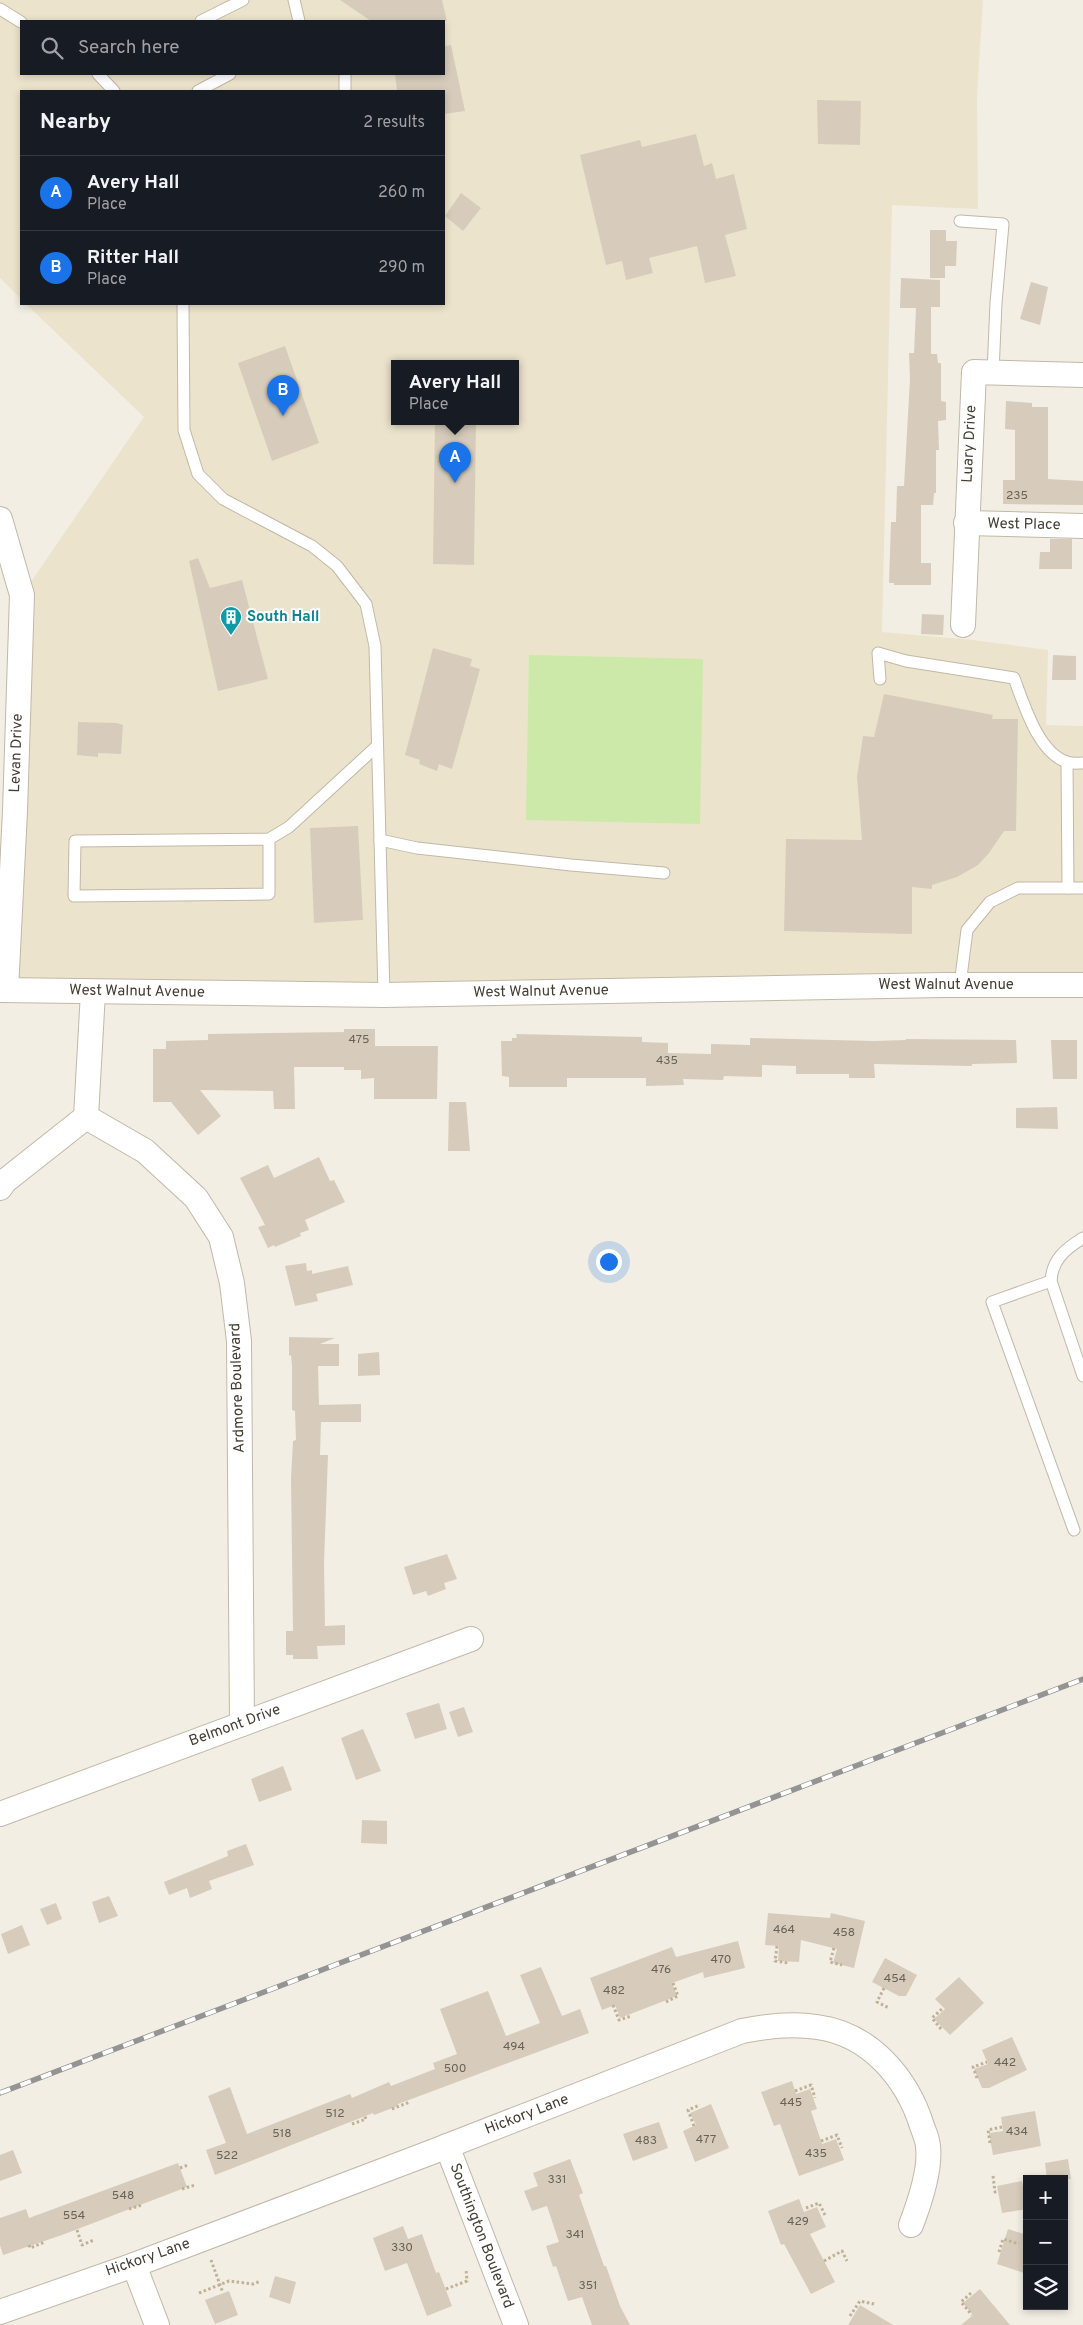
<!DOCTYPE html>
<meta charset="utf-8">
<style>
:root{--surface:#171b24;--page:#20242c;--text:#f1f3f6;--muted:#9ea1a6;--line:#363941;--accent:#1a73e8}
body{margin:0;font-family:Overpass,sans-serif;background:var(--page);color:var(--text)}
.controls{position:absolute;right:15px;bottom:15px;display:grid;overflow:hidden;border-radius:0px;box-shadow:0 2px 8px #0003}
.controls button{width:45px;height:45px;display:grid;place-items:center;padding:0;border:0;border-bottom:1px solid var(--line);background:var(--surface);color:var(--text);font:25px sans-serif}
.you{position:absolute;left:608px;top:1261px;width:18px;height:18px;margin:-12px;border:4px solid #fff;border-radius:50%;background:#1a73e8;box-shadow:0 0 0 8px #1a73e833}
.badge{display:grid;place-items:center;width:32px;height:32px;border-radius:50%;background:var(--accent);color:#fff;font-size:16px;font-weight:700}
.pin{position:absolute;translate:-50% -41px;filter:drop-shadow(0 1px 2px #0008)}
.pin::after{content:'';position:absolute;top:26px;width:18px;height:15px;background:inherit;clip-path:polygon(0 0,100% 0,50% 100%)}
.popup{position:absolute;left:391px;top:360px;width:128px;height:65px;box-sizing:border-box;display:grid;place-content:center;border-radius:0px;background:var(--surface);filter:drop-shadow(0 1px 4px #0005);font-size:16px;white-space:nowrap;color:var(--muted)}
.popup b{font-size:19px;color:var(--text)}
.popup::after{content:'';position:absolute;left:50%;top:100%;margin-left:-10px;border:10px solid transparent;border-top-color:var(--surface)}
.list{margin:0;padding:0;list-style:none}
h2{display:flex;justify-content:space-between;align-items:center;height:65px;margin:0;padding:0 20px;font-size:21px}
h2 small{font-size:16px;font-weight:400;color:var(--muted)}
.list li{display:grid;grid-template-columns:32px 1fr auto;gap:15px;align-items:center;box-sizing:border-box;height:75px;padding:0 20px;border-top:1px solid var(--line)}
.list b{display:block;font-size:19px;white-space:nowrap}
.list p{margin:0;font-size:16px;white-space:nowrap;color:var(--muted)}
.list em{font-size:16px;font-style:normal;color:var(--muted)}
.icon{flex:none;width:28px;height:28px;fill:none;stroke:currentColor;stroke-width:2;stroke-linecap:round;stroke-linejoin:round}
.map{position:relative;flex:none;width:1083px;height:2325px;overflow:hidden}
.search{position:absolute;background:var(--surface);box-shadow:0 2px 8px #0003;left:20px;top:20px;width:425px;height:55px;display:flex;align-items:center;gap:12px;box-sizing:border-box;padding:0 18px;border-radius:0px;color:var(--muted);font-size:19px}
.panel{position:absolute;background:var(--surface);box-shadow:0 2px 8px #0003;left:20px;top:90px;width:425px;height:215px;border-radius:0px}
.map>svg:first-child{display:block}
.education{fill:#ece3cc;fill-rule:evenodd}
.green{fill:#cce9a9}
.building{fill:#d7ccbb}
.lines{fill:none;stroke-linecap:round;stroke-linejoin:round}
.service-casing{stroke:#c1b8a8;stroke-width:13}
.minor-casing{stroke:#c1b8a8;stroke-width:26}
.path{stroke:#c0b196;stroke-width:3;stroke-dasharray:2.5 2.5;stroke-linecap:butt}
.service{stroke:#fff;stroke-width:11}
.minor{stroke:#fff;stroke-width:24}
.rail-casing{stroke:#949494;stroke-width:5.5}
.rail{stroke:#fff;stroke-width:4;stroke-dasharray:11;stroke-linecap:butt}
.labels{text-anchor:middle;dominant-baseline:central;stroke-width:4;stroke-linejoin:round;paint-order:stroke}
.number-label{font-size:12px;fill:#696255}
.street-label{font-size:15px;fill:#443e33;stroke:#fff}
.culture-label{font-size:15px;font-weight:bold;fill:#0d838f;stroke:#fff;text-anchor:start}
</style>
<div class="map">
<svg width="1083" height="2325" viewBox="0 0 1083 2325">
<rect width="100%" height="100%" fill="#f2eee3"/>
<!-- education -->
<path class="education" d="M0,0H983L977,95L978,209L892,205L882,632L973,640L1048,650L1046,725L1083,726V985L6,990L22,595L144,417L26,304H444V91H21V299L0,278ZM21,21H444V74H21ZM395,364H515V422H395Z"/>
<!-- green -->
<polygon class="green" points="529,655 703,659 700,824 526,820"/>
<!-- building -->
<g class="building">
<polygon points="340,0 442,0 447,21 371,21"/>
<polygon points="451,45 465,111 444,114 444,91 397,91 395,74 444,74 444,46"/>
<polygon points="817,100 861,101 860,145 818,144"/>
<polygon points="696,134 704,166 712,163 716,179 734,174 747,229 725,235 736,276 705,283 697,246 649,258 653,273 626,280 622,261 606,265 580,155 640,140 642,147"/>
<polygon points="461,193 481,208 463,231 445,216"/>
<polygon points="930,230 946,230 946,241 957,241 956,266 945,266 945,278 930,278"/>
<polygon points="901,278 940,280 940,307 931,307 931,354 937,354 938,363 941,363 941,401 946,402 946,420 938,421 939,450 936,450 936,493 934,493 933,505 921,505 921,563 931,563 931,585 894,585 894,583 889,583 891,522 896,522 897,486 904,486 910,379 909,353 914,353 916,308 900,308"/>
<polygon points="1031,282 1048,287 1040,325 1020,319"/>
<polygon points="285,346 319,443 272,461 238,363"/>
<polygon points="1006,401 1032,403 1032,407 1048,407 1048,479 1083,481 1083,505 1003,504 1003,480 1015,480 1015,430 1005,429"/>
<polygon points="435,422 476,422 474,565 433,564"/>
<polygon points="1050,539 1072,539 1072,569 1039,569 1040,552 1050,552"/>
<polygon points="198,558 210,588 242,580 268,679 218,691 189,561"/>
<polygon points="922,614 944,615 943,635 921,634"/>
<polygon points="433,648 472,659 470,666 480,669 452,769 439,764 437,771 419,764 420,760 405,755"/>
<polygon points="1053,655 1076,656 1076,680 1052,680"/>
<polygon points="884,694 993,715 992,719 1018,719 1016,831 1004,831 989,853 978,865 957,877 932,885 932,889 912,887 912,934 784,931 786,839 862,840 857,777 863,736 874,737"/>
<polygon points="78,722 117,723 123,725 121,754 98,753 98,757 77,755"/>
<polygon points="358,826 363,920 314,923 310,828"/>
<polygon points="344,1029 375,1029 375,1046 438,1046 437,1099 374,1099 374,1078 361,1079 361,1070 344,1070 344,1067 294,1067 295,1109 274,1109 273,1091 200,1090 221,1116 198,1135 171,1102 153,1102 153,1049 166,1049 166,1041 208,1040 208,1034 344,1032"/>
<polygon points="516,1034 642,1037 642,1042 668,1043 668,1053 711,1054 711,1044 750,1045 750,1038 874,1041 906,1040 906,1039 1016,1040 1017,1063 972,1064 972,1066 874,1064 875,1078 849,1078 849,1074 796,1074 796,1066 762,1065 762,1077 724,1076 723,1080 683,1079 684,1085 646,1086 646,1078 567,1078 567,1087 509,1087 509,1077 502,1076 501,1041 512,1041 512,1038 517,1038"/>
<polygon points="1051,1040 1077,1040 1077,1079 1053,1079"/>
<polygon points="449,1102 466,1102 470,1151 448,1151"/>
<polygon points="1057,1107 1058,1129 1016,1128 1016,1108"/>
<polygon points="319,1157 330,1181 334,1180 345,1202 305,1220 309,1230 300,1233 301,1236 275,1247 274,1245 268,1248 258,1227 265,1225 240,1178 268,1165 274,1178"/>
<polygon points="306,1263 307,1271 312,1270 312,1274 348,1266 353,1285 316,1294 318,1301 295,1306 285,1266"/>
<polygon points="289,1337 335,1338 320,1344 339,1344 339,1366 318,1366 319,1405 361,1404 361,1422 321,1422 320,1455 328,1455 324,1563 325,1626 345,1625 345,1645 317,1646 318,1659 293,1659 293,1655 286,1655 286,1631 293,1631 291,1478 293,1441 296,1440 295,1411 292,1410 292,1366 291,1355 289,1356"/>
<polygon points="379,1352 380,1375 358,1376 358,1354"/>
<polygon points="447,1554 457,1579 444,1583 446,1589 428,1596 426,1591 413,1595 404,1567"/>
<polygon points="439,1703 447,1729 415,1739 406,1713"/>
<polygon points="464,1707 473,1732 458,1737 449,1712"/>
<polygon points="363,1729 381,1771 356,1780 341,1738"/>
<polygon points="283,1766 292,1790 259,1802 251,1779"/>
<polygon points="362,1820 387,1821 387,1844 361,1843"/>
<polygon points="246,1844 254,1865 209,1881 212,1889 190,1898 187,1888 169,1895 164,1882 228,1856 227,1851"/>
<polygon points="109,1896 118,1916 99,1923 92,1902"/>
<polygon points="56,1903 62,1919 47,1925 40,1909"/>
<polygon points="768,1913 830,1918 831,1913 865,1921 854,1968 833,1963 837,1949 801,1940 799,1962 778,1961 779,1946 765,1945"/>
<polygon points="22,1925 30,1945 8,1954 1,1934"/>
<polygon points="738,1941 745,1968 704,1978 703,1972 672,1983 677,1996 620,2018 615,2005 602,2010 590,1978 672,1947 676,1957"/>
<polygon points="885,1958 917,1975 906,1996 899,1996 872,1982"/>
<polygon points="541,1967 562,2016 580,2009 589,2033 398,2104 398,2106 374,2115 373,2113 215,2175 206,2150 226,2143 208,2096 230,2087 247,2134 350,2094 352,2098 389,2082 391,2086 435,2069 433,2063 457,2054 440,2009 488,1991 506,2036 540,2023 520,1975"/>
<polygon points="959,1977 984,2003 950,2035 934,2019 945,2009 935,1999"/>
<polygon points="1012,2037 1027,2070 989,2088 982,2088 974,2069 988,2064 982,2050"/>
<polygon points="792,2081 796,2094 810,2089 817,2109 811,2111 822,2144 836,2139 844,2160 799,2176 780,2124 774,2126 761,2092"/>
<polygon points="711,2104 729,2148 695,2162 683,2131 696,2125 690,2113"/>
<polygon points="1035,2111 1041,2146 993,2155 989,2133 1003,2131 1001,2117"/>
<polygon points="659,2122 668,2148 633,2161 623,2134"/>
<polygon points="13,2150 22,2173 0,2181 0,2155"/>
<polygon points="570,2159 583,2193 579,2195 604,2266 606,2266 620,2306 630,2325 592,2325 582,2297 568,2301 556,2266 553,2267 546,2246 559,2242 547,2206 532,2211 524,2191 538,2186 533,2173"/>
<polygon points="1068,2159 1071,2179 1047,2179 1045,2163"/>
<polygon points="178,2163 187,2187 62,2235 3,2255 0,2245 0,2218 26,2209 29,2218"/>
<polygon points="1022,2181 1027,2209 1002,2213 997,2186"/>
<polygon points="799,2199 804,2212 817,2207 826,2227 810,2234 835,2282 811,2294 784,2244 781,2245 768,2211"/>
<polygon points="403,2226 408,2239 422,2234 436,2273 439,2272 452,2306 427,2316 407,2263 385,2271 373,2238"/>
<polygon points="1008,2229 1027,2235 1027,2274 997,2264"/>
<polygon points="275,2276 296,2282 290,2304 269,2297"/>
<polygon points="980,2289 1010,2325 961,2325 973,2315 963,2303"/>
<polygon points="229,2291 238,2315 215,2324 205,2300"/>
<polygon points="860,2305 893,2325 848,2325"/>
</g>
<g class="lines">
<!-- service casing -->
<g class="service-casing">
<g id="service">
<polyline points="294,0 299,21"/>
<polyline points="0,9 21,22"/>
<polyline points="201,21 243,0"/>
<polyline points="98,74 114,91"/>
<polyline points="198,91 230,74"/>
<polyline points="345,91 345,74"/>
<polyline points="960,221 1003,224 996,303 993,373"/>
<polyline points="183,304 184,430 198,474 223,499 312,546 337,566 366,604 375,646 384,995"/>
<path d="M880,679L878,653L906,661L1014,678C1024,704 1038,753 1067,762C1072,764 1078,763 1083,763"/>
<polyline points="1067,762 1068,888"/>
<polyline points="269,839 269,894 74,896 75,841 269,839 289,827 377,746"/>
<polyline points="380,840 417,848 571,865 664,873"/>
<polyline points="960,985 967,930 990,902 1018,888 1083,888"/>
<path d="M1083,1238C1065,1249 1052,1260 1051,1281L1083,1376"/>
<polyline points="1051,1281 992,1302 1074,1530"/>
</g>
</g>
<!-- minor casing -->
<g class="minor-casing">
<g id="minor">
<polyline points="0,519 22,595 15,811 6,990"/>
<polyline points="966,523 1083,526"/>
<polyline points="963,625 974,372 1083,375"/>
<polyline points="0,990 384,995 944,985 1083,985"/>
<polyline points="86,1117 145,1151 196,1198 221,1237 232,1283 239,1341 242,1724"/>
<polyline points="0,1188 5,1181 86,1117 93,992"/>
<polyline points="0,1814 471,1639"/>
<polyline points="447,2146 516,2325"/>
<polyline points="134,2265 157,2325"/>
<path d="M0,2312L134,2265L432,2152L742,2031C767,2026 791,2023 817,2027C870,2034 907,2078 922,2126C924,2132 928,2140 928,2147C931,2170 919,2204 911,2225"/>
</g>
</g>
<!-- path -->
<g class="path">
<polyline points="777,1946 775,1961 788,1963"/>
<polyline points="834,1948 830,1962 842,1965"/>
<polyline points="884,1988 877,2002 889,2008"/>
<polyline points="666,2002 678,1996 673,1983"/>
<polyline points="613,2005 619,2020 631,2016"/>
<polyline points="941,2029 932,2018 943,2008"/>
<polyline points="977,2078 973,2067 987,2062"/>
<polyline points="795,2091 811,2085 815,2098"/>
<polyline points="392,2109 410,2102"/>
<polyline points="352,2124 366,2119 364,2115"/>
<polyline points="694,2126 688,2110 700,2105"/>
<polyline points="821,2141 837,2135 842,2148"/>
<polyline points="990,2143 988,2130 1002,2127"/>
<polyline points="180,2168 188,2165"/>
<polyline points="993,2176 995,2192 998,2191"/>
<polyline points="182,2189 195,2185"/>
<polyline points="806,2208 819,2203 825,2215"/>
<polyline points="129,2209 142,2205"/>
<polyline points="77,2230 82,2245 94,2240"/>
<polyline points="29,2245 30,2248 45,2242"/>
<polyline points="999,2252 1003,2239 1019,2244"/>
<polyline points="211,2260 223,2293"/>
<polyline points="824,2261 842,2251 847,2261"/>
<polyline points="446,2289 467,2281 466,2269"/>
<polyline points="199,2293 229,2281 253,2284 261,2281"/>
<polyline points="971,2293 961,2302 972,2315"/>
<polyline points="850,2316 860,2301 874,2304"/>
</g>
<!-- service -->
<use href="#service" class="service"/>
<!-- minor -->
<use href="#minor" class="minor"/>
<!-- rail casing -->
<g class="rail-casing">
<polyline id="rail" points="0,2093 1083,1679"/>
</g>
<!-- rail -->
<use href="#rail" class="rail"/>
</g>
<!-- icons -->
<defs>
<g id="building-pin" transform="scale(1.125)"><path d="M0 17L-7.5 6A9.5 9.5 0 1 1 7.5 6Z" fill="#0f9aa8" stroke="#fff"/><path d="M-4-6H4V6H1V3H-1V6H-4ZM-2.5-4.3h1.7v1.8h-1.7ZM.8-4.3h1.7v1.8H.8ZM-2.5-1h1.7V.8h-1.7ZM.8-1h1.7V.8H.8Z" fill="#fff"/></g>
</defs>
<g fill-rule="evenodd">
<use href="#building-pin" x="231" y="617"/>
</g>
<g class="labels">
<!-- number labels -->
<g class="number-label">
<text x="1017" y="496">235</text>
<text x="359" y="1040">475</text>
<text x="667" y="1061">435</text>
<text x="784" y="1930">464</text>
<text x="844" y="1933">458</text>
<text x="721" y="1960">470</text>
<text x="661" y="1970">476</text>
<text x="895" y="1979">454</text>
<text x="614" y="1991">482</text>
<text x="514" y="2047">494</text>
<text x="1005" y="2063">442</text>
<text x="455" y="2069">500</text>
<text x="791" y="2103">445</text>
<text x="335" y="2114">512</text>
<text x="1017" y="2132">434</text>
<text x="282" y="2134">518</text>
<text x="706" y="2140">477</text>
<text x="646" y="2141">483</text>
<text x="816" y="2154">435</text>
<text x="227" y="2156">522</text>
<text x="557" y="2180">331</text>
<text x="123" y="2196">548</text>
<text x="74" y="2216">554</text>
<text x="798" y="2222">429</text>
<text x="575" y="2235">341</text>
<text x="402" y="2248">330</text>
<text x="588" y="2286">351</text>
</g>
<!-- street labels -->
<g class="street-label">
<text transform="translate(970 444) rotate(-87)">Luary Drive</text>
<text transform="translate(1024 525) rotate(1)">West Place</text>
<text transform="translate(17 753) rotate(-88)">Levan Drive</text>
<text x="946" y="985">West Walnut Avenue</text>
<text transform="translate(137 992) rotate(1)">West Walnut Avenue</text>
<text transform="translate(541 992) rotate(-1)">West Walnut Avenue</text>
<text transform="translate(238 1388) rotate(-92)">Ardmore Boulevard</text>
<text transform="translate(235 1726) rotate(-20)">Belmont Drive</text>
<text transform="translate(527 2115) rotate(-21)">Hickory Lane</text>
<text transform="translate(481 2236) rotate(69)">Southington Boulevard</text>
<text transform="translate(148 2258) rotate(-19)">Hickory Lane</text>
</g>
<!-- culture labels -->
<g class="culture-label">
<text x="247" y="617">South Hall</text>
</g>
</g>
</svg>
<div class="controls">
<button>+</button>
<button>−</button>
<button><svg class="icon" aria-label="layers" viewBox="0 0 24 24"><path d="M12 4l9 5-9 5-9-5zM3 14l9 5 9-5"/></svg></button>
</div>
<div class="you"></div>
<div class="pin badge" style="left:455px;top:483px">A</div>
<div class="popup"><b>Avery Hall</b>Place</div>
<div class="pin badge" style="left:283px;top:416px">B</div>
<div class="search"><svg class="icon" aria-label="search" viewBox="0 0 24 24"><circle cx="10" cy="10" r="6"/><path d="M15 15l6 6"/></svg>Search here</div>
<section class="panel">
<h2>Nearby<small>2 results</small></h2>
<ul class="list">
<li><span class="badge">A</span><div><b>Avery Hall</b><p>Place</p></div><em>260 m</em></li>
<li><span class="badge">B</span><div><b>Ritter Hall</b><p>Place</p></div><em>290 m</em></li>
</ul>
</section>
</div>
